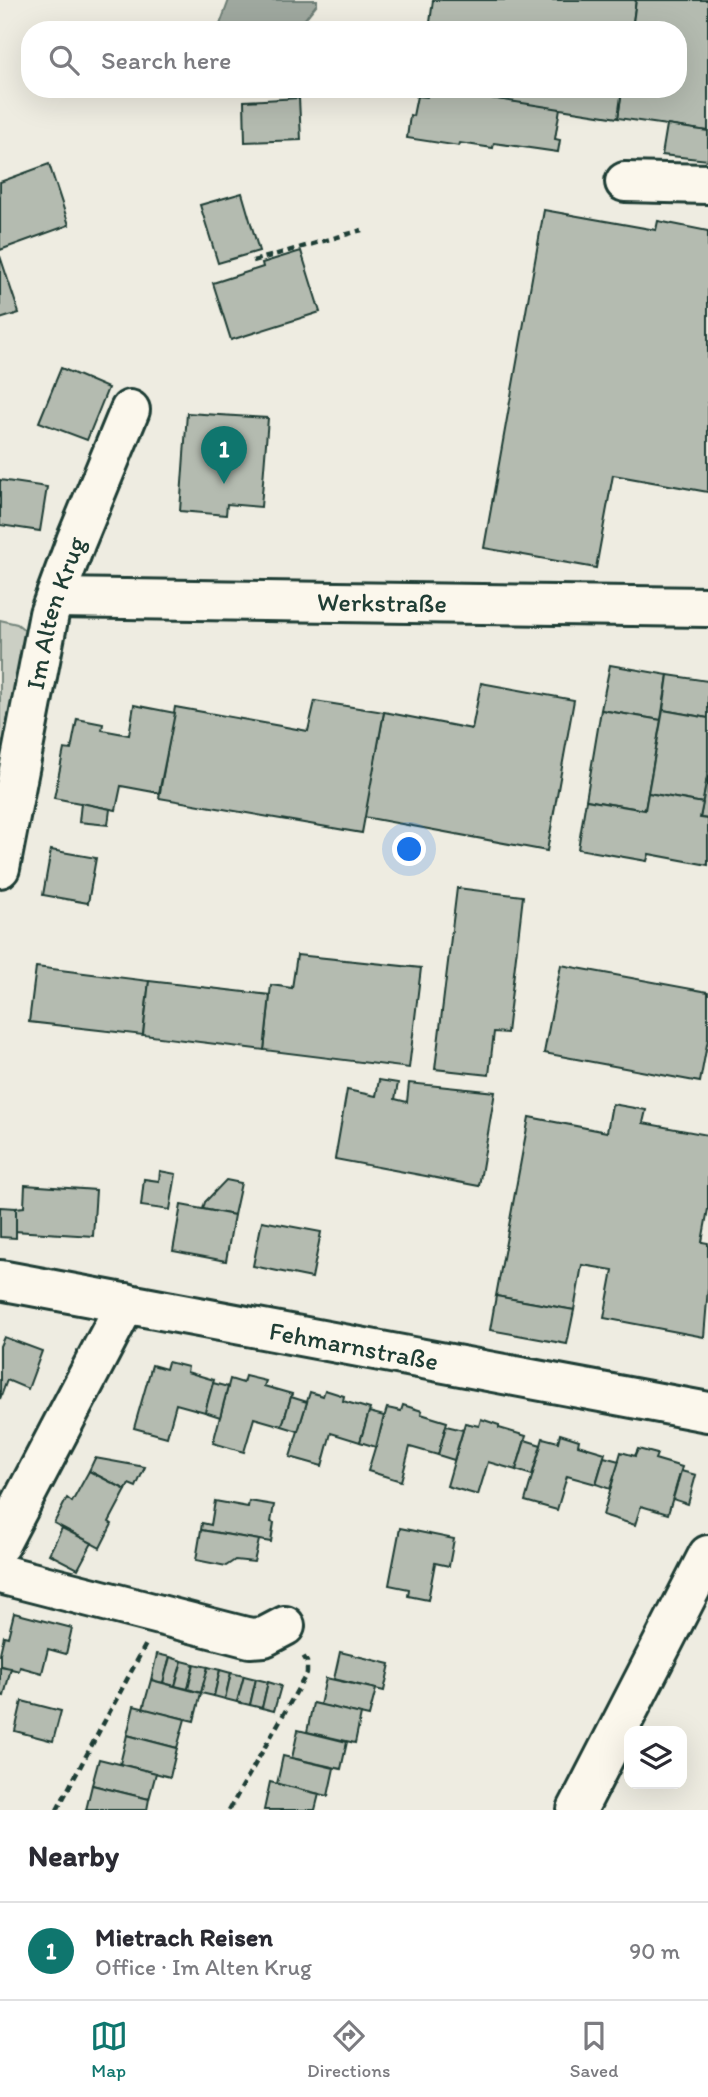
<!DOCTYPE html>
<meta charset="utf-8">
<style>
:root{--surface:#fff;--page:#f2f2f3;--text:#2b2b33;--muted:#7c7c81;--line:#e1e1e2;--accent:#0f766e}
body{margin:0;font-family:Itim,sans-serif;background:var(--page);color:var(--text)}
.controls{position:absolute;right:21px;bottom:21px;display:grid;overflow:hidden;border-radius:14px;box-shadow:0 7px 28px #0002}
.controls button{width:63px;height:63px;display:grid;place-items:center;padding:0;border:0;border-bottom:2px solid var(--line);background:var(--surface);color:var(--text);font:35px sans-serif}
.you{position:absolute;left:410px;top:850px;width:24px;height:24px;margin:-18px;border:5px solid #fff;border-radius:50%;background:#1a73e8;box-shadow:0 0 0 10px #1a73e833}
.badge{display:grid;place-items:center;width:46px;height:46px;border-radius:50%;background:var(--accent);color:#fff;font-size:23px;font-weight:700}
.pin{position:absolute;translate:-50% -58px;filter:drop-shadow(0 2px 4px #0008)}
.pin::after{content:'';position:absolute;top:37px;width:24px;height:21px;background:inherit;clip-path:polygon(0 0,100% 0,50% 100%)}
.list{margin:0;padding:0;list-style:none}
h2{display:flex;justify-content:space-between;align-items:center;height:91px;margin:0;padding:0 28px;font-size:30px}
h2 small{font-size:23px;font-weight:400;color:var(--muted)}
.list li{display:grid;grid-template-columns:46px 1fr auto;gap:21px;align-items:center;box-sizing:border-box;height:98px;padding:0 28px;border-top:2px solid var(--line)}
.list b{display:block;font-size:26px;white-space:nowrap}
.list p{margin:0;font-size:23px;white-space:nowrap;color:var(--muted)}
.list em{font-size:23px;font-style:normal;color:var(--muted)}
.icon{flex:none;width:38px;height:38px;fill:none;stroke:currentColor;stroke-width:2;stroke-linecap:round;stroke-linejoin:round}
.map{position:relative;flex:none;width:708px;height:1810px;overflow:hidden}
.search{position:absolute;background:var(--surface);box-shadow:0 7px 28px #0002;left:21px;right:21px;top:21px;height:77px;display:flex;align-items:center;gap:18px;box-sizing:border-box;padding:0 24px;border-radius:28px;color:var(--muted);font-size:26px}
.sheet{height:189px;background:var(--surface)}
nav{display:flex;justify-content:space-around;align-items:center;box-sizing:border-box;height:98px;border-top:2px solid var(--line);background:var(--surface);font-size:19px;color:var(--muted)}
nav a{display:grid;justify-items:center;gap:4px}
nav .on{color:var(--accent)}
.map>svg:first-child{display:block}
.green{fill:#cbcfc4;stroke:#75867c;stroke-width:2}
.water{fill:#9fa89f;stroke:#6c7d74;stroke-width:2}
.building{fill:#b4bbb0;stroke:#1f3d34;stroke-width:2}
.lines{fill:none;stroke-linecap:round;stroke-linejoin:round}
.minor-casing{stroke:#1f3d34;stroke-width:44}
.path{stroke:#1f3d34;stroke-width:4.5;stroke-dasharray:7 5;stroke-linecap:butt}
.minor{stroke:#fbf7ec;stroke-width:38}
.labels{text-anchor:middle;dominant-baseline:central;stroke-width:6;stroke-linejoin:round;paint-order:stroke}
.street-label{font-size:26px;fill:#1f3d34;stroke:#fbf7ec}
</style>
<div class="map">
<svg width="708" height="1810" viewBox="0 0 708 1810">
<rect width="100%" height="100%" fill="#eeece1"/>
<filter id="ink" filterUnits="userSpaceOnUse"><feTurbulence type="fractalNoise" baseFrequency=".0143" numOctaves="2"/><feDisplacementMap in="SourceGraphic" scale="14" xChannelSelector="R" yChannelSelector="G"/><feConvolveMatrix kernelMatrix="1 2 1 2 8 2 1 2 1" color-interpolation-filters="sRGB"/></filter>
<g filter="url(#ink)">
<!-- green -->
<polygon class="green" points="0,620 17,624 30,634 0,793"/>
<!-- water -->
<polygon class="water" points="229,0 317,0 317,4 296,30 218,30"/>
<!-- building -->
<g class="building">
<polygon points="433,0 636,0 632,30 429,30"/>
<polygon points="636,0 708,0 708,131 618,118 622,89 678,89 678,30 632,30"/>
<polygon points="429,89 560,108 555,139 560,140 558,152 494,143 493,148 460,143 459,146 407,138 410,115 413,116 417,96 427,97"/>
<polygon points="434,89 622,89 618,118"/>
<polygon points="299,98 301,140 245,142 244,101"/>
<polygon points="667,125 708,131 708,160 662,155"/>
<polygon points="49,164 69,225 0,250 0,182"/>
<polygon points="242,193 259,251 218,263 200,205"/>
<polygon points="544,210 656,230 658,221 708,231 708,492 613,475 596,568 484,548"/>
<polygon points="301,251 320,312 231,340 213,283 263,267 262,263"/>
<polygon points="0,256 19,313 0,319"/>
<polygon points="61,368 108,388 87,440 39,422"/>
<polygon points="187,413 268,418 261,507 227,504 226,515 180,511"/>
<polygon points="0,480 47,487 40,531 0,525"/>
<polygon points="610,665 668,675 661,720 601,710"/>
<polygon points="668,675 708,681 708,718 663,710"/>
<polygon points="481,683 574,700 547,851 364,817 384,712 472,729"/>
<polygon points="315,701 384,712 362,833 159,798 175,707 308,731"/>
<polygon points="134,705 175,713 159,793 121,786 116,810 54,798 64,749 71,750 77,719 103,724 102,730 129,735"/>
<polygon points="601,710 661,720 645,810 586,800"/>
<polygon points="663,710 708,718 708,771 703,803 648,793"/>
<polygon points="708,771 708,819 700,818"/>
<polygon points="648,793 703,803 700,818 708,819 708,865 649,854 647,861 578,849 586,800 645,810"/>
<polygon points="81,803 110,809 108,825 79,822"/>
<polygon points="51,850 96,858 88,903 43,895"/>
<polygon points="457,888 523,896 507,1033 494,1032 489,1075 435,1069"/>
<polygon points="297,955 421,968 409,1068 264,1050 271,985 292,988"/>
<polygon points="561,965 708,992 708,1039 700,1082 544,1053"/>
<polygon points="36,967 149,981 143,1035 29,1022"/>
<polygon points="149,981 270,995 264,1050 143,1035"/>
<polygon points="379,1080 398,1083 395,1099 407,1102 409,1083 495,1092 479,1186 335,1159 347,1090 376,1096"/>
<polygon points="612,1104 646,1110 643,1123 708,1135 708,1209 702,1242 708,1243 708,1288 704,1337 604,1318 613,1270 582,1265 574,1310 496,1296 529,1117 607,1132"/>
<polygon points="160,1171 176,1174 170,1210 141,1206 144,1179 159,1181"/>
<polygon points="226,1180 241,1183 234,1215 203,1209 205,1202"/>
<polygon points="25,1185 96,1190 93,1236 14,1231 16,1208 24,1207"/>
<polygon points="181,1205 234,1215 226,1261 173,1251"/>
<polygon points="0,1207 16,1208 16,1238 0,1237"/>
<polygon points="262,1221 321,1232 312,1278 253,1266"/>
<polygon points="496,1296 574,1310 567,1344 490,1330"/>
<polygon points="4,1337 42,1351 28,1389 7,1380 0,1399 0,1346"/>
<polygon points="168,1362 188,1367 187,1372 214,1380 205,1412 176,1404 167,1437 134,1428 152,1365 166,1369"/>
<polygon points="245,1376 266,1381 264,1386 292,1394 282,1426 254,1418 244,1452 213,1443 230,1379 243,1383"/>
<polygon points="213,1383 228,1387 220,1417 205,1412"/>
<polygon points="325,1390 344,1396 343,1401 370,1409 360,1442 331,1433 322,1466 290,1457 310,1392 323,1396"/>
<polygon points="291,1397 307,1402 298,1431 282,1426"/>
<polygon points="403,1405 422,1411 421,1414 447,1422 438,1455 410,1447 401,1481 368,1471 387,1408 401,1411"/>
<polygon points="369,1412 384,1416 376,1447 360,1442"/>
<polygon points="481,1419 499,1425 499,1428 526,1436 516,1470 488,1462 478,1495 447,1486 465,1423 479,1426"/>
<polygon points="446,1426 463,1430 454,1460 438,1455"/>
<polygon points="560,1434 579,1440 578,1445 605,1453 596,1484 567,1476 557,1510 525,1501 543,1438 558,1442"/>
<polygon points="525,1440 541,1445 532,1475 516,1470"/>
<polygon points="638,1449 657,1454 655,1459 682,1467 668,1514 641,1506 635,1525 603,1515 621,1452 635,1456"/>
<polygon points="604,1457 619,1461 610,1489 596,1484"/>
<polygon points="95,1458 145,1467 136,1487 129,1484 126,1490 89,1471"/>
<polygon points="89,1471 126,1490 109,1522 112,1524 100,1548 54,1523 67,1498 72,1502"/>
<polygon points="681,1471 696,1475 688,1504 673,1499"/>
<polygon points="215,1501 248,1507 249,1501 274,1505 271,1522 274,1523 271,1542 201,1530 202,1523 211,1525"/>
<polygon points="62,1528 92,1543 78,1569 49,1554"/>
<polygon points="400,1528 454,1539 449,1566 435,1563 428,1600 408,1596 409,1589 389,1585"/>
<polygon points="201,1530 259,1540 254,1562 235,1560 226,1566 196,1560"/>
<polygon points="14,1613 72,1628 66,1654 48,1649 42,1673 20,1667 19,1671 0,1666 0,1653 4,1636 8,1637"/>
<polygon points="340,1652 390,1664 384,1691 334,1679"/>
<polygon points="157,1654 170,1657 163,1683 151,1680"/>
<polygon points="170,1657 182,1661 175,1686 163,1683"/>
<polygon points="182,1661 194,1664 188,1689 175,1686"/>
<polygon points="194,1664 208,1667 201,1693 188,1689"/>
<polygon points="0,1666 11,1668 4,1696 0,1695"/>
<polygon points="208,1667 220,1670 214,1696 201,1693"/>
<polygon points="220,1670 231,1673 225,1699 214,1696"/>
<polygon points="231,1673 244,1676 237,1702 225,1699"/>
<polygon points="244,1676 256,1679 250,1705 237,1702"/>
<polygon points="326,1678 376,1689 369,1716 320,1705"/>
<polygon points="256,1679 268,1682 262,1708 250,1705"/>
<polygon points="151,1680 201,1693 194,1721 143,1709"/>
<polygon points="268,1682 281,1686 274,1711 262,1708"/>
<polygon points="22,1701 61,1711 53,1741 15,1731"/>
<polygon points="313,1703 361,1714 355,1743 307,1732"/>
<polygon points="134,1706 185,1719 177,1748 127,1735"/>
<polygon points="298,1730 347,1742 341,1769 292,1758"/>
<polygon points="127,1735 177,1748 170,1777 120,1764"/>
<polygon points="283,1756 334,1768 328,1796 277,1784"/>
<polygon points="99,1759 156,1773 149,1799 92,1785"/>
<polygon points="270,1782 319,1794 315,1810 264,1810"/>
<polygon points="92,1785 149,1799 147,1810 86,1810"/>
</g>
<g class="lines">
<!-- minor casing -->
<g class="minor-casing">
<g id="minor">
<polyline points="625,182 708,184"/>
<path id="s1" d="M55,598L708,607"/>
<path id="s2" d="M0,868L49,614L76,541L130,410"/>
<path id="s3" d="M0,1280L708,1412"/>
<polyline points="0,1544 126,1303"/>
<polyline points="0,1574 250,1638 264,1637 285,1626"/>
<polyline points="577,1810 708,1555"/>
</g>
</g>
<!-- path -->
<g class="path">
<polyline points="253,261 362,230"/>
<polyline points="57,1810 146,1644"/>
<polyline points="229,1810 307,1673 307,1662 302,1654"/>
</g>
<!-- minor -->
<use href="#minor" class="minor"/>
</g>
</g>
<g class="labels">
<!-- street labels -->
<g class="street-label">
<text stroke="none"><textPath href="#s1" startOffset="327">Werkstraße</textPath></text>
<text stroke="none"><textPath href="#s2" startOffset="261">Im Alten Krug</textPath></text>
<text stroke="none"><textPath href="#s3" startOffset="360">Fehmarnstraße</textPath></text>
</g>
</g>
</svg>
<div class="controls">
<button><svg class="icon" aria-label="layers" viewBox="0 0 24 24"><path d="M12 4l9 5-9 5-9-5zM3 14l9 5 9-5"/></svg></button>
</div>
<div class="you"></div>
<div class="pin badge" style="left:224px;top:484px">1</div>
<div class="search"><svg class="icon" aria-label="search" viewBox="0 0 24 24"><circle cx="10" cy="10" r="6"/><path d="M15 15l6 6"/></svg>Search here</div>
</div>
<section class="sheet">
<h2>Nearby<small></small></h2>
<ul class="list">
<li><span class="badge">1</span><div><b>Mietrach Reisen</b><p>Office · Im Alten Krug</p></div><em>90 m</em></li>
</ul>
</section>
<nav>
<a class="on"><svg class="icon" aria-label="map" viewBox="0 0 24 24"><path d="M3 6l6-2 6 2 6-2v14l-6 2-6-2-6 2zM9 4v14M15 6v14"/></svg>Map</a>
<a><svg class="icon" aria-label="directions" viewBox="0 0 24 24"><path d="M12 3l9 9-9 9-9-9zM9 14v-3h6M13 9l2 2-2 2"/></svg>Directions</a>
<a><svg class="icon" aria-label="saved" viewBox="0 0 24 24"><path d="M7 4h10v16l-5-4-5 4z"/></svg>Saved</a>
</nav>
